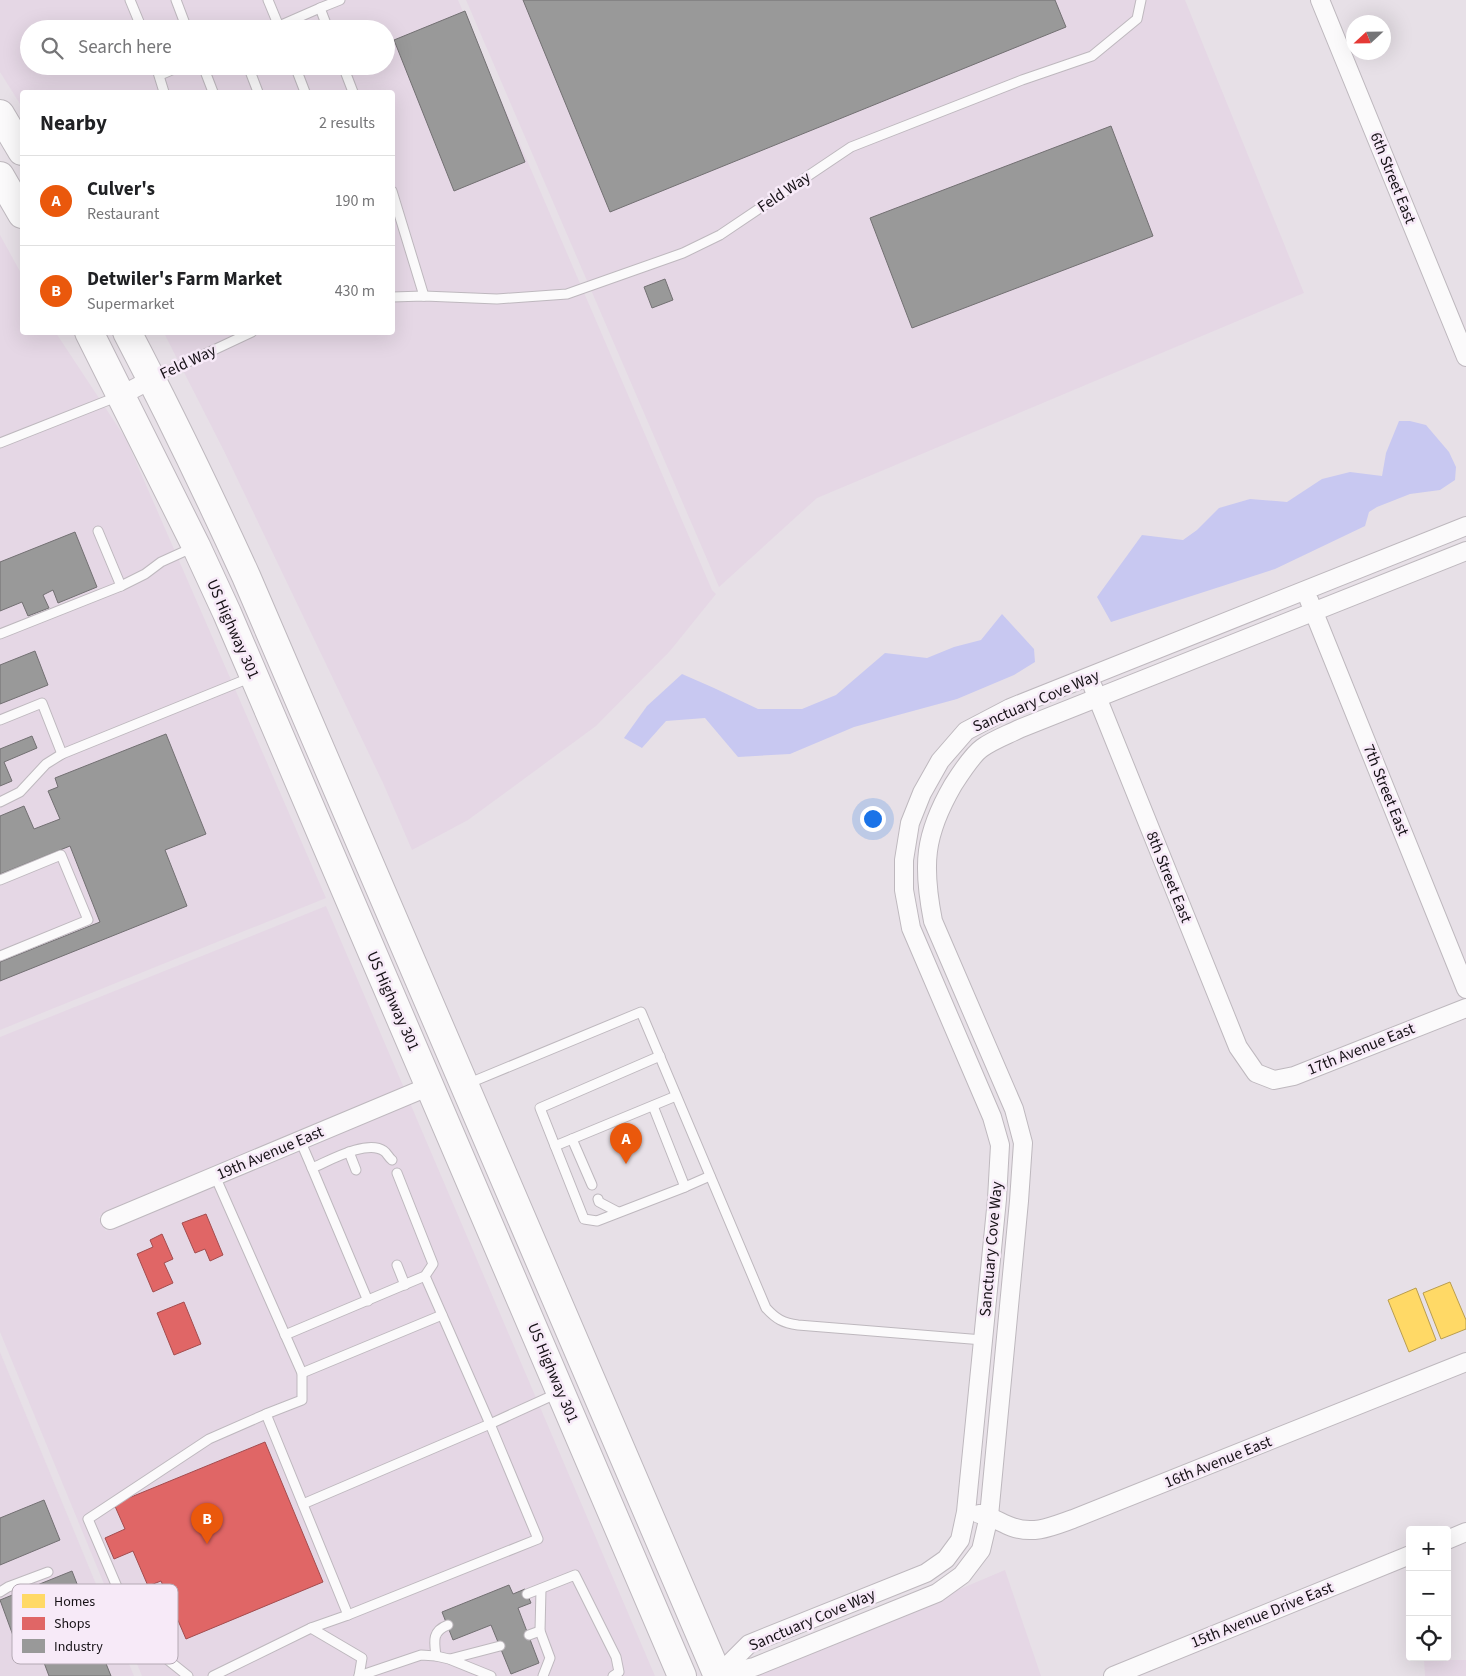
<!DOCTYPE html>
<meta charset="utf-8">
<style>
:root{--surface:#fff;--page:#f6f6f6;--text:#202124;--muted:#757577;--line:#e0e0e0;--accent:#ea580c}
body{margin:0;font-family:"Source Sans 3",sans-serif;background:var(--page);color:var(--text)}
.controls{position:absolute;right:15px;bottom:15px;display:grid;overflow:hidden;border-radius:5px;box-shadow:0 5px 20px #0002}
.controls button{width:45px;height:45px;display:grid;place-items:center;padding:0;border:0;border-bottom:1px solid var(--line);background:var(--surface);color:var(--text);font:25px sans-serif}
.compass{position:absolute;left:1346px;top:15px;width:45px;height:45px;border-radius:50%;background:var(--surface);box-shadow:0 5px 20px #0002;rotate:248deg}
.you{position:absolute;left:872px;top:818px;width:18px;height:18px;margin:-12px;border:4px solid #fff;border-radius:50%;background:#1a73e8;box-shadow:0 0 0 8px #1a73e833}
.badge{display:grid;place-items:center;width:32px;height:32px;border-radius:50%;background:var(--accent);color:#fff;font-size:16px;font-weight:700}
.pin{position:absolute;translate:-50% -41px;filter:drop-shadow(0 1px 2px #0008)}
.pin::after{content:'';position:absolute;top:26px;width:18px;height:15px;background:inherit;clip-path:polygon(0 0,100% 0,50% 100%)}
.list{margin:0;padding:0;list-style:none}
h2{display:flex;justify-content:space-between;align-items:center;height:65px;margin:0;padding:0 20px;font-size:21px}
h2 small{font-size:16px;font-weight:400;color:var(--muted)}
.list li{display:grid;grid-template-columns:32px 1fr auto;gap:15px;align-items:center;box-sizing:border-box;height:90px;padding:0 20px;border-top:1px solid var(--line)}
.list b{display:block;font-size:19px;white-space:nowrap}
.list p{margin:0;font-size:16px;white-space:nowrap;color:var(--muted)}
.list em{font-size:16px;font-style:normal;color:var(--muted)}
.icon{flex:none;width:28px;height:28px;fill:none;stroke:currentColor;stroke-width:2;stroke-linecap:round;stroke-linejoin:round}
.map{position:relative;flex:none;width:1466px;height:1676px;overflow:hidden}
.search{position:absolute;background:var(--surface);box-shadow:0 5px 20px #0002;left:20px;top:20px;width:375px;height:55px;display:flex;align-items:center;gap:12px;box-sizing:border-box;padding:0 18px;border-radius:28px;color:var(--muted);font-size:19px}
.panel{position:absolute;background:var(--surface);box-shadow:0 5px 20px #0002;left:20px;top:90px;width:375px;height:245px;border-radius:5px}
.map>svg:first-child{display:block}
.built{fill:#e5d7e5;fill-rule:evenodd}
.water{fill:#c8c8f1}
.homes{fill:#ffd966;stroke:#b99d4e}
.shops{fill:#e06666;stroke:#a34c4e}
.industry{fill:#999;stroke:#727072}
.lines{fill:none;stroke-linecap:round;stroke-linejoin:round}
.service-casing{stroke:#beb8be;stroke-width:11}
.minor-casing{stroke:#beb8be;stroke-width:20}
.primary-casing{stroke:#beb8be;stroke-width:30}
.service{stroke:#fbfafb;stroke-width:9}
.minor{stroke:#fbfafb;stroke-width:18}
.primary{stroke:#fbfafb;stroke-width:28}
.labels{text-anchor:middle;dominant-baseline:central;stroke-width:5;stroke-linejoin:round;paint-order:stroke}
.street-label{font-size:16px;fill:#161116;stroke:#f7eaf8}
.key{fill:#f7eaf8;stroke:#b4a9b4;stroke-width:1}
.key-label{font-size:14px;fill:#161116}
</style>
<div class="map">
<svg width="1466" height="1676" viewBox="0 0 1466 1676">
<rect width="100%" height="100%" fill="#e7e0e7"/>
<!-- built -->
<g class="built">
<path d="M0,0H458L712,590L716,594L670,651L596,726L468,820L412,850L383,783L224,451L164,333L392,332V92H22V107L0,72ZM29,29H386V66H29Z"/>
<polygon points="466,0 1185,0 1304,293 817,498 719,587"/>
<polygon points="0,235 22,275 22,332 56,333 126,439 326,898 0,1030"/>
<polygon points="326,906 404,1088 116,1208 99,1217 106,1231 123,1222 410,1103 655,1676 142,1676 0,1332 0,1037"/>
<polygon points="0,1352 134,1676 0,1676"/>
<polygon points="1005,1570 1041,1676 751,1676 953,1592"/>
<polygon points="1424,1660 1466,1660 1466,1676 1425,1676"/>
</g>
<!-- water -->
<g class="water">
<polygon points="1399,421 1410,421 1426,425 1449,452 1456,467 1455,480 1440,490 1410,494 1377,507 1369,512 1365,526 1275,569 1111,622 1097,597 1142,535 1183,540 1197,530 1219,508 1250,499 1287,502 1322,479 1350,472 1382,476 1386,453"/>
<polygon points="1002,614 1034,649 1035,662 1014,675 957,699 854,727 790,754 738,757 705,718 666,721 642,748 624,738 647,706 682,674 714,688 758,709 802,709 836,695 885,653 927,658 954,647 981,640"/>
</g>
<!-- homes -->
<g class="homes">
<polygon points="1450,1282 1466,1320 1466,1329 1441,1339 1423,1293"/>
<polygon points="1416,1288 1436,1340 1409,1352 1388,1300"/>
</g>
<!-- shops -->
<g class="shops">
<polygon points="206,1214 223,1255 210,1261 205,1249 195,1253 182,1223"/>
<polygon points="162,1234 173,1259 164,1263 173,1283 153,1292 137,1254 153,1247 150,1240"/>
<polygon points="184,1302 201,1344 174,1355 157,1313"/>
<polygon points="265,1442 323,1582 186,1639 161,1581 148,1586 133,1551 114,1559 105,1538 125,1529 114,1504"/>
</g>
<!-- industry -->
<g class="industry">
<polygon points="523,0 1055,0 1066,27 610,212"/>
<polygon points="465,11 525,162 454,191 394,40"/>
<polygon points="1111,126 1153,236 912,328 870,218"/>
<polygon points="665,279 673,300 652,308 644,287"/>
<polygon points="75,532 97,587 58,603 53,590 43,595 49,608 28,616 22,602 0,611 0,562"/>
<polygon points="35,651 48,685 0,704 0,665"/>
<polygon points="166,734 206,834 165,850 187,906 0,981 0,962 100,922 70,846 0,874 0,816 24,806 34,829 60,819 48,791 58,787 55,778"/>
<polygon points="32,736 37,748 4,762 12,781 0,786 0,749"/>
<polygon points="44,1500 60,1540 0,1565 0,1518"/>
<polygon points="72,1571 88,1612 15,1641 0,1600"/>
<polygon points="509,1585 513,1594 525,1589 531,1603 518,1608 539,1663 511,1674 491,1625 453,1640 442,1612"/>
<polygon points="93,1631 111,1676 49,1676 40,1652"/>
</g>
<g class="lines">
<!-- service casing -->
<g class="service-casing">
<g id="service">
<polyline points="130,0 142,29"/>
<polyline points="176,0 187,29"/>
<polyline points="268,0 280,29"/>
<polyline points="272,29 320,8"/>
<polyline points="328,29 320,8 340,0"/>
<polyline points="156,66 164,92"/>
<polyline points="203,66 213,92"/>
<polyline points="248,66 258,92"/>
<polyline points="295,66 305,92"/>
<polyline points="343,66 353,92"/>
<polyline points="160,75 181,66"/>
<polyline points="392,191 424,296"/>
<polyline points="392,297 424,296 497,299 567,294 683,253 720,235 851,147 1022,80 1092,56 1137,19 1141,0"/>
<polyline points="154,378 252,332"/>
<polyline points="0,443 119,396"/>
<polyline points="98,531 121,586"/>
<polyline points="0,634 121,586 145,574 161,562 194,547"/>
<polyline points="0,720 42,703 62,754 252,677"/>
<polyline points="0,802 20,792 46,764 62,754"/>
<polyline points="0,880 61,855 88,920 0,956"/>
<path d="M467,1084L641,1012L766,1308C776,1319 783,1323 798,1325L983,1340"/>
<polyline points="653,1106 685,1187 597,1221 584,1219 540,1108 660,1056"/>
<polyline points="572,1139 592,1185"/>
<polyline points="300,1140 312,1168"/>
<polyline points="555,1146 676,1096"/>
<polyline points="349,1152 356,1170"/>
<polyline points="215,1176 302,1373 302,1400 266,1414"/>
<polyline points="685,1187 710,1176"/>
<polyline points="598,1199 599,1202 618,1212"/>
<polyline points="397,1265 405,1285"/>
<path d="M368,1301L312,1168C329,1161 367,1139 384,1151C387,1153 389,1158 392,1160"/>
<polyline points="285,1335 425,1276 433,1264 397,1173"/>
<polyline points="302,1373 442,1315"/>
<polyline points="303,1504 490,1424 425,1276"/>
<polyline points="541,1589 540,1631 550,1658 543,1676"/>
<polyline points="0,1592 8,1587 48,1572"/>
<polyline points="527,1594 575,1575 616,1657 619,1672 613,1676"/>
<polyline points="348,1615 538,1539 490,1424 558,1393"/>
<polyline points="311,1628 362,1658 359,1676"/>
<polyline points="529,1635 540,1631"/>
<path d="M436,1656C434,1641 432,1631 448,1625"/>
<polyline points="450,1659 500,1646"/>
<polyline points="188,1676 138,1636 88,1519 209,1439 266,1414 348,1615 311,1628 213,1676"/>
<polyline points="359,1676 421,1655 436,1656 449,1659 491,1676"/>
</g>
</g>
<!-- minor casing -->
<g class="minor-casing">
<g id="minor">
<polyline points="1320,0 1466,357"/>
<polyline points="122,395 152,379"/>
<polyline points="1309,600 1466,989"/>
<polyline points="1093,687 1238,1047 1256,1073 1274,1080 1294,1076 1466,1008"/>
<polyline points="110,1220 430,1086"/>
<path d="M979,1514C991,1516 1001,1523 1012,1527C1034,1535 1053,1526 1073,1519L1466,1362"/>
<polyline points="1447,1540 1466,1532"/>
<polyline points="718,1675 749,1644 926,1573 946,1559 960,1540 966,1512 997,1199 1000,1145 992,1117 911,928 904,890 904,860 910,823 922,793 940,761 966,731 1010,708 1466,526"/>
<path d="M718,1675L754,1667L937,1593L962,1575L981,1550L989,1516L1019,1201L1023,1143L1014,1109L933,921C922,865 924,835 953,785C960,774 972,755 982,748C993,740 1007,735 1019,729L1466,551"/>
<polyline points="1113,1676 1410,1555"/>
</g>
</g>
<!-- primary casing -->
<g class="primary-casing">
<g id="primary">
<polyline points="0,114 22,151"/>
<polyline points="0,176 22,214"/>
<polyline points="89,332 196,546 227,613 682,1676"/>
<path d="M127,332C169,412 208,493 246,576L718,1676"/>
</g>
</g>
<!-- service -->
<use href="#service" class="service"/>
<!-- minor -->
<use href="#minor" class="minor"/>
<!-- primary -->
<use href="#primary" class="primary"/>
</g>
<g class="labels">
<!-- street labels -->
<g class="street-label">
<text transform="translate(1393 178) rotate(68)">6th Street East</text>
<text transform="translate(784 192) rotate(-34)">Feld Way</text>
<text transform="translate(188 362) rotate(-25)">Feld Way</text>
<text transform="translate(233 629) rotate(66)">US Highway 301</text>
<text transform="translate(1036 701) rotate(-23)">Sanctuary Cove Way</text>
<text transform="translate(1386 790) rotate(68)">7th Street East</text>
<text transform="translate(1169 877) rotate(68)">8th Street East</text>
<text transform="translate(393 1001) rotate(66)">US Highway 301</text>
<text transform="translate(1361 1049) rotate(-22)">17th Avenue East</text>
<text transform="translate(270 1153) rotate(-23)">19th Avenue East</text>
<text transform="translate(991 1249) rotate(-85)">Sanctuary Cove Way</text>
<text transform="translate(553 1373) rotate(67)">US Highway 301</text>
<text transform="translate(1218 1462) rotate(-22)">16th Avenue East</text>
<text transform="translate(1262 1615) rotate(-22)">15th Avenue Drive East</text>
<text transform="translate(812 1620) rotate(-23)">Sanctuary Cove Way</text>
</g>
</g>
<!-- legend -->
<rect x="12" y="1584" width="166" height="80" rx="8" class="key"/>
<rect x="22" y="1594" width="23" height="14" fill="#ffd966"/>
<rect x="22" y="1617" width="23" height="13" fill="#e06666"/>
<rect x="22" y="1639" width="23" height="14" fill="#999"/>
<g class="key-label">
<text x="54" y="1606">Homes</text>
<text x="54" y="1628">Shops</text>
<text x="54" y="1651">Industry</text>
</g>
</svg>
<div class="controls">
<button>+</button>
<button>−</button>
<button><svg class="icon" aria-label="locate" viewBox="0 0 24 24"><circle cx="12" cy="12" r="6"/><path d="M12 2v4M12 18v4M2 12h4M18 12h4"/></svg></button>
</div>
<svg class="compass" viewBox="-18 -18 36 36"><path d="M0-13l5 13h-10z" fill="#e53935"/><path d="M0 13l5-13h-10z" fill="#757577"/></svg>
<div class="you"></div>
<div class="pin badge" style="left:626px;top:1164px">A</div>
<div class="pin badge" style="left:207px;top:1544px">B</div>
<div class="search"><svg class="icon" aria-label="search" viewBox="0 0 24 24"><circle cx="10" cy="10" r="6"/><path d="M15 15l6 6"/></svg>Search here</div>
<section class="panel">
<h2>Nearby<small>2 results</small></h2>
<ul class="list">
<li><span class="badge">A</span><div><b>Culver's</b><p>Restaurant</p></div><em>190 m</em></li>
<li><span class="badge">B</span><div><b>Detwiler's Farm Market</b><p>Supermarket</p></div><em>430 m</em></li>
</ul>
</section>
</div>
